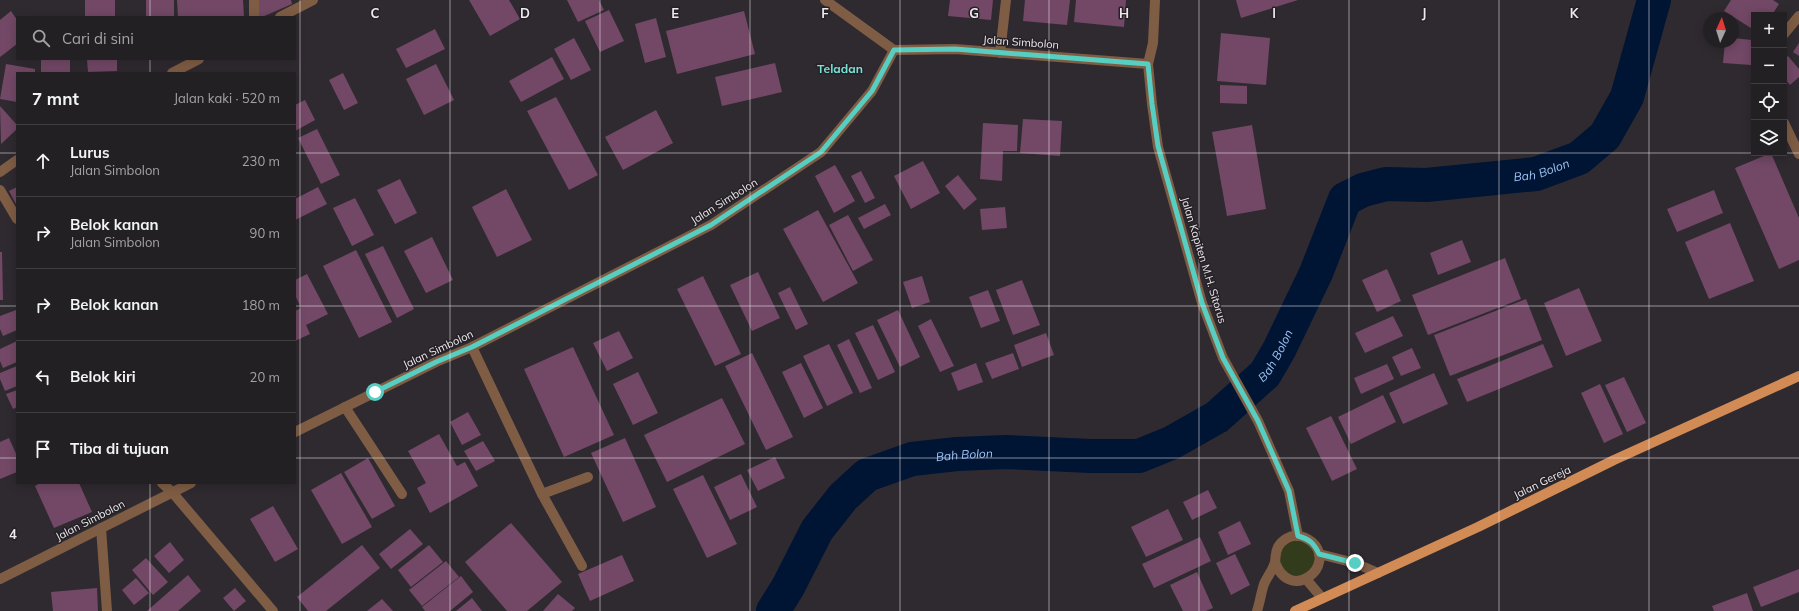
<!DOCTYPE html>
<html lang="id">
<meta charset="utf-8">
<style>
:root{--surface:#232024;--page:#2b282c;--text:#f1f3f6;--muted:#a3a3a6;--line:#403e41}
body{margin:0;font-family:Mulish,sans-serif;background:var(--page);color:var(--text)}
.controls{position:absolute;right:12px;top:12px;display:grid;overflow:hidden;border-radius:0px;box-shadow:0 2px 10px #0003}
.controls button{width:36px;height:36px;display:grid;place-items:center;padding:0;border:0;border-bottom:1px solid var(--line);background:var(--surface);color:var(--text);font:20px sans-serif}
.compass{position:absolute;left:1703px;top:12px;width:36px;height:36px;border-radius:50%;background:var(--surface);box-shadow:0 2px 10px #0003;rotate:4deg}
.stop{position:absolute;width:12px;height:12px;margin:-9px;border:3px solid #57cec2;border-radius:50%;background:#fff}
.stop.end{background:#57cec2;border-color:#fff;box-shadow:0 1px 4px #0008}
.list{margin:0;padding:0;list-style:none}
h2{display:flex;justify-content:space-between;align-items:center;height:52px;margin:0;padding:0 16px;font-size:17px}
h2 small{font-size:13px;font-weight:400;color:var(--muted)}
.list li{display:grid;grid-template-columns:26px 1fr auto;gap:12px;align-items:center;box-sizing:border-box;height:72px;padding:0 16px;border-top:1px solid var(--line)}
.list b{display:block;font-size:15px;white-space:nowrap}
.list p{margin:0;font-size:13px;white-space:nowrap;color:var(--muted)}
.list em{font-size:13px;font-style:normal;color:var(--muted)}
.icon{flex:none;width:22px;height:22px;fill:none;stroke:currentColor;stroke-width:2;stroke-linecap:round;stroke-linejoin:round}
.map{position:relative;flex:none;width:1799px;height:611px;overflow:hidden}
.search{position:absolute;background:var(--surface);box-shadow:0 2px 10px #0003;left:16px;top:16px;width:280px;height:44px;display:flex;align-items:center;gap:10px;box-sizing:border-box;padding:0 14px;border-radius:0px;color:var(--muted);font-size:15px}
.panel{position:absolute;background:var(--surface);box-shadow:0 2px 10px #0003;left:16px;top:72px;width:280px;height:412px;border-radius:0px}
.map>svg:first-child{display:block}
.green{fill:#323b1c}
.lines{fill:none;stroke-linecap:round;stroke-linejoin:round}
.river{stroke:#001434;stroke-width:34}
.building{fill:#724866}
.minor{stroke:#7f5d44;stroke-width:10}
.major{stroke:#d28b55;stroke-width:10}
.route{stroke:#57cec2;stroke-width:5}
.grid{fill:none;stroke:#eceaed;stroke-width:1;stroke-opacity:0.55}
.labels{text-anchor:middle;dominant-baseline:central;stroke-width:3;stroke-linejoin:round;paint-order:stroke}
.street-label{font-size:11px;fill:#eceaed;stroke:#252126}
.neighbourhood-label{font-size:12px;font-weight:bold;fill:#78e1d6;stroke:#252126}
.water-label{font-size:12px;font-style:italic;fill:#9fc4f5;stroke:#252126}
.grid-label{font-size:13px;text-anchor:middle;font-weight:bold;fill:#eceaed;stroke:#252126;stroke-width:3;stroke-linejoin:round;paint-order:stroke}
</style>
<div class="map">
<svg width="1799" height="611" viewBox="0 0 1799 611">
<rect width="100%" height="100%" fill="#2f2a30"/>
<!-- green -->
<polygon class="green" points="1295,537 1312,543 1318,560 1308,576 1290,577 1277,565 1280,547"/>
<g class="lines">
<!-- river -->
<path class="river" id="s1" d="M773,611L788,587L817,530L843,497L867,475L912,459L957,454L1006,452L1090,456H1139L1171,443L1217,417L1265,374L1279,350L1316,273L1345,199L1363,190L1386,184L1426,185L1536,174L1579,158L1605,136L1627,97L1654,0"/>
</g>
<!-- building -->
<g class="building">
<rect x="85" y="0" width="30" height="17"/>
<rect x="146" y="0" width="28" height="17"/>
<polygon points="177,0 243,0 244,17 178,17"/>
<polygon points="258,0 291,0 292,4 262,17 258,17"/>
<polygon points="469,0 509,0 520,19 490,36"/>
<polygon points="567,0 599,0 604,10 578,22"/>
<polygon points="950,0 993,0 991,20 948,16"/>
<polygon points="1025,0 1070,0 1067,25 1023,21"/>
<polygon points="1076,0 1126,0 1124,27 1074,22"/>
<polygon points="1236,0 1298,0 1241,18"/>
<polygon points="1731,0 1773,0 1779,4 1772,15 1754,15 1754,30 1724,11"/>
<polygon points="609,10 624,41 600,52 585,21"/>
<polygon points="11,11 17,20 17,44 0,57 0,20"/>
<polygon points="744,11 755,54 677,74 666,31"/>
<polygon points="656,18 666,57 645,63 635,24"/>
<polygon points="435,29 445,49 406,68 396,49"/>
<polygon points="1221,33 1270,38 1266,85 1217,81"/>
<polygon points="574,38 591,70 571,80 554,49"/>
<polygon points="1733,38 1752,40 1751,65 1723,63 1725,42 1733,42"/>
<polygon points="1799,43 1799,56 1793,52"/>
<polygon points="1788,56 1799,69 1799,77 1790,85 1784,78 1784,59"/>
<polygon points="552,57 564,79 521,102 509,81"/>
<rect x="41" y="59" width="29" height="14"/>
<polygon points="87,59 117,59 117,71 88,72"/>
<polygon points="775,63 782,92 722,106 715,77"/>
<polygon points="6,64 35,69 35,73 17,73 17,102 0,99"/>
<polygon points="436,64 454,100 424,115 406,79"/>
<polygon points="343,73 358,103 344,110 329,80"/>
<polygon points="1220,85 1247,86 1247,104 1220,103"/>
<polygon points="556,97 598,175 569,190 527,111"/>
<polygon points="305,100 315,120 295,131 295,105"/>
<polygon points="0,106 17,125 17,129 1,144"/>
<polygon points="656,110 673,143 623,170 605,137"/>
<polygon points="1023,119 1062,121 1060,156 1020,153"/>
<polygon points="983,123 1018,125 1017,151 1003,151 1002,181 980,179"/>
<polygon points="1252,125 1266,209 1227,216 1212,132"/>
<polygon points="317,129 340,175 321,184 298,138"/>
<polygon points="1771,153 1799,218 1799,260 1779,269 1735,168"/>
<polygon points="923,161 940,193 911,209 894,176"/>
<polygon points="835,165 855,201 834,213 815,176"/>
<polygon points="861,171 875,198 865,203 851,176"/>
<polygon points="958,175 977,199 964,210 945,186"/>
<polygon points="400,179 417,213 395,224 377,190"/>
<polygon points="17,187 17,206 9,191"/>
<polygon points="318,187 327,204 295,220 295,199"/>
<polygon points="506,189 532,240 497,257 472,207"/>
<polygon points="1714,190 1723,213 1677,232 1667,209"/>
<polygon points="355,198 374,235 352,246 333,208"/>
<polygon points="885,204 891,215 864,229 858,218"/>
<polygon points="1005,207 1007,228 982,230 980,209"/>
<polygon points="818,210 858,283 823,302 783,229"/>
<polygon points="848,215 873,260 853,271 829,225"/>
<polygon points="1730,223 1754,281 1709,299 1685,242"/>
<polygon points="432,237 453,280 426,293 404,251"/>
<polygon points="1462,240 1471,262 1438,275 1430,253"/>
<polygon points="383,246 414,309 397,318 365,254"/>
<polygon points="356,250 392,322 359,338 323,266"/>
<polygon points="0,252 2,252 3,300 0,300"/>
<polygon points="1505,258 1521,299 1428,335 1412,295"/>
<polygon points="1387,269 1401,301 1377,312 1362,280"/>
<polygon points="758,272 780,318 752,331 730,285"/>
<polygon points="307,274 328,314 306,325 310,334 295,341 295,311 301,308 295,295 295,280"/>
<polygon points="703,276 741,354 715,366 677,289"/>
<polygon points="922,276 930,302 912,308 903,282"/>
<polygon points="1022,280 1040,325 1013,335 996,290"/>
<polygon points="790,287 808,324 796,330 778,293"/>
<polygon points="1579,288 1602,341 1566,356 1544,303"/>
<polygon points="988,290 1000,321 981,328 969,297"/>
<polygon points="1526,299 1542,340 1450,376 1434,335"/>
<polygon points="16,310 17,330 3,336 0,329 0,316"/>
<polygon points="898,310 920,357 900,367 877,320"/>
<polygon points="1393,316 1403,336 1365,353 1355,333"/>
<polygon points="931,319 954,366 940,372 918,326"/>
<polygon points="873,325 895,372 878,380 855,333"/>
<polygon points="619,331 633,358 607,371 593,343"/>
<polygon points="1046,333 1054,355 1022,367 1014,345"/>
<polygon points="849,339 872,388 860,393 837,345"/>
<polygon points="17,341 17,362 3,368 0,361 0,349"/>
<polygon points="829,344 853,393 827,406 803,356"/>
<polygon points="1543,344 1553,367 1467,402 1457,379"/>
<polygon points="573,347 614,435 564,457 524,369"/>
<polygon points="1412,348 1421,368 1401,376 1392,357"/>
<polygon points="752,353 793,437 766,450 725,366"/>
<polygon points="1013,353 1019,369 992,379 985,363"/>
<polygon points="801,363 823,408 804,418 782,372"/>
<polygon points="976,363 983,382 958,391 951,373"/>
<polygon points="1387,364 1394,379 1361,394 1354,378"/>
<polygon points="17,366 17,386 5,391 0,379 0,373"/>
<polygon points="638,372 658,413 633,425 613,384"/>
<polygon points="1434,373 1448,404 1403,424 1389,393"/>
<polygon points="1624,377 1646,423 1627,432 1605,385"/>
<polygon points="1600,384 1623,434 1604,443 1581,393"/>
<polygon points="17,390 17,407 13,409 6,394"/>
<polygon points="1383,395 1396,422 1351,444 1338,417"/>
<polygon points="722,398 745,444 667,482 644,435"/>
<polygon points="468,412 481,435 462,445 450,422"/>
<polygon points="1331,416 1357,469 1332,481 1306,428"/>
<polygon points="439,434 457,466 465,462 478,486 430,513 417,488 426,483 408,451"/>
<polygon points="9,438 17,456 17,472 0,479 0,442"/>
<polygon points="625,438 656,507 623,522 591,453"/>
<polygon points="483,441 495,461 476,471 464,451"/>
<polygon points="775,457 785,478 758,491 747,470"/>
<polygon points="368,458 395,506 372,519 344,472"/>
<polygon points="341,473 372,527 342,544 311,490"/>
<polygon points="741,474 757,507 730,520 714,487"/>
<polygon points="703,475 737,544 707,558 673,489"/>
<polygon points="40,483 79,483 92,512 54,528 35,486"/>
<polygon points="1208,490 1217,508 1192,520 1183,502"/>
<polygon points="273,506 298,549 275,562 250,519"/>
<polygon points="1168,509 1183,540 1146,557 1131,527"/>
<polygon points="1240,521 1251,544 1228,555 1218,532"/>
<polygon points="511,523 562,582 527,611 507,611 465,562"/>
<polygon points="410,529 423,544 391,569 379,554"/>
<polygon points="1200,537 1211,561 1154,588 1142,564"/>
<polygon points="170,542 184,560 169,573 154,556"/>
<polygon points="362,545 380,568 326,611 308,611 297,597"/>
<polygon points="429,545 443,562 411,587 398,570"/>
<polygon points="1235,554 1250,585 1231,595 1216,563"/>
<polygon points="622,555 634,581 590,601 578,574"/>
<polygon points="146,558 168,582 153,595 132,570"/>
<polygon points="446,561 459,577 422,606 409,590"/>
<polygon points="1799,569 1799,592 1761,607 1753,587"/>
<polygon points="1197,572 1213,608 1206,611 1183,611 1170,585"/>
<polygon points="188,575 201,591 178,611 147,611"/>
<polygon points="461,576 473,592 450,611 425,611 422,607"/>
<polygon points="136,578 149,593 134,605 122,590"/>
<polygon points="97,588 98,611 53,611 51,592"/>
<polygon points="235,588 246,601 234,611 223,598"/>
<polygon points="1747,593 1753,611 1714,611 1712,606"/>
<polygon points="558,594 575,608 572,611 543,611"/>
<polygon points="472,598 482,611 456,611"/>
<polygon points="382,599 393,611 367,611"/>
</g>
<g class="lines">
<!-- minor -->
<g class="minor">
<polyline points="254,0 254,17"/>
<polyline points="825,0 894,50"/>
<polyline points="1155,0 1153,43 1148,64 1152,104 1158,147 1202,303 1223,358 1258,421 1289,491 1298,536"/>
<polyline points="280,17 313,0"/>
<polyline points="1784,34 1799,16"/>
<polyline points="1000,53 1006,0"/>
<polyline points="172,73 199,59"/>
<polyline points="1784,123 1799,154"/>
<polyline points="0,172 17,160"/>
<polyline points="0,190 17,219"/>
<polyline points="472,347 542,494 582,566"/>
<polyline points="345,407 402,494"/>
<polyline points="295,432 436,362 472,347 711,225 821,152 872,91 894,50 955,49 1148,64"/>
<polyline points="162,483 172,492 273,611"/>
<polyline points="542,494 588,477"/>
<polyline points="101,528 107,611"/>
<polyline points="1319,554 1355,563 1378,573"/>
<polyline points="0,579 191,483"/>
<polyline points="1306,579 1322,598"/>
<path d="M1257,611C1260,602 1261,593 1264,584C1267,577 1273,570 1275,562C1276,556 1275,553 1278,547C1282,540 1290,535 1298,536C1303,536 1308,539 1312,542C1338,566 1290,604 1275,562"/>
</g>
<!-- major -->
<polyline class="major" points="1295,611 1478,527 1614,460 1799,376"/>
</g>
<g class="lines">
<!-- route -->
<path class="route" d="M375,392L436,362L472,347L711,225L821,152L872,91L894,50L955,49L1148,64L1152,104L1158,146L1202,303L1223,358L1258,421L1289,491L1298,536C1309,539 1314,543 1319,554L1355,563"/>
</g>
<!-- grid -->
<path class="grid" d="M150,0V17M300,0V611M450,0V611M600,0V611M750,0V611M900,0V611M1049,0V611M1199,0V611M1349,0V611M1499,0V611M1649,0V611M150,59V73M0,153H17M295,153H1754M1784,153H1799M0,306H17M295,306H1799M0,458H17M295,458H1799M150,483V611"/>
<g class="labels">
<!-- street labels -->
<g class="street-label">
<text transform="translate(1021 42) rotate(4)">Jalan Simbolon</text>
<text transform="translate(724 201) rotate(-32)">Jalan Simbolon</text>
<text transform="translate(1204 260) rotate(73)">Jalan Kapiten M.H. Sitorus</text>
<text transform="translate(438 349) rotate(-25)">Jalan Simbolon</text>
<text transform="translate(1542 482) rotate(-26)">Jalan Gereja</text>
<text transform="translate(90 520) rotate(-27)">Jalan Simbolon</text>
</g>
<!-- neighbourhood labels -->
<g class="neighbourhood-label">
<text x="840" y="68">Teladan</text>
</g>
<!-- water labels -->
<g class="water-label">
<text stroke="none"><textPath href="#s1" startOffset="987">Bah Bolon</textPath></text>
<text stroke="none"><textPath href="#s1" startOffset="615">Bah Bolon</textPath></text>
<text stroke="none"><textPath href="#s1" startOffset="267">Bah Bolon</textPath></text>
</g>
</g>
<g class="grid-label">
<text x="375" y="18">C</text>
<text x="525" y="18">D</text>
<text x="675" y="18">E</text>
<text x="825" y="18">F</text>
<text x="974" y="18">G</text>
<text x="1124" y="18">H</text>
<text x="1274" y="18">I</text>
<text x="1424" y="18">J</text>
<text x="1574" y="18">K</text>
<text x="13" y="539">4</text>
</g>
</svg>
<div class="controls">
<button>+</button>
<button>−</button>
<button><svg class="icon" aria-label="locate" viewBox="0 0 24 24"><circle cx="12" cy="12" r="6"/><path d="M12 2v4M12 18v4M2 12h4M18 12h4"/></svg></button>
<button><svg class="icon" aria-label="layers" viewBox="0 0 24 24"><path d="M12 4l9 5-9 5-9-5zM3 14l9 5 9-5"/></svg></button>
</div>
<svg class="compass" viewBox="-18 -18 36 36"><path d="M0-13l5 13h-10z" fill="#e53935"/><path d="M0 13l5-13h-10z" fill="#a3a3a6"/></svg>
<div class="stop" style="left:375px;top:392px"></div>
<div class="stop end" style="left:1355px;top:563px"></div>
<div class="search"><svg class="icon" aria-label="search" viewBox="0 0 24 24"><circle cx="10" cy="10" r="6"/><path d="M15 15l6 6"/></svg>Cari di sini</div>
<section class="panel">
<h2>7 mnt<small>Jalan kaki · 520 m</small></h2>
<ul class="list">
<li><svg class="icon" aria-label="ahead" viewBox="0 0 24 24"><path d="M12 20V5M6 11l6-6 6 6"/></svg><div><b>Lurus</b><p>Jalan Simbolon</p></div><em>230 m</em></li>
<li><svg class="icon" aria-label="right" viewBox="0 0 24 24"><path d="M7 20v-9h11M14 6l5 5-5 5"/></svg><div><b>Belok kanan</b><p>Jalan Simbolon</p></div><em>90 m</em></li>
<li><svg class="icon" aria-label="right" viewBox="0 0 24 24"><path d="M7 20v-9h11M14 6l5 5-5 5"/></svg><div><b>Belok kanan</b></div><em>180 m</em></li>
<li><svg class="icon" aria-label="left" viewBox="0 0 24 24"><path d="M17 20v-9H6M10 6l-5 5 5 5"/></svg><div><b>Belok kiri</b></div><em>20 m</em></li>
<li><svg class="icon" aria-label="arrive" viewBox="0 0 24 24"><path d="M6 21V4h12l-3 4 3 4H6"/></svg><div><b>Tiba di tujuan</b></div></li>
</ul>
</section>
</div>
